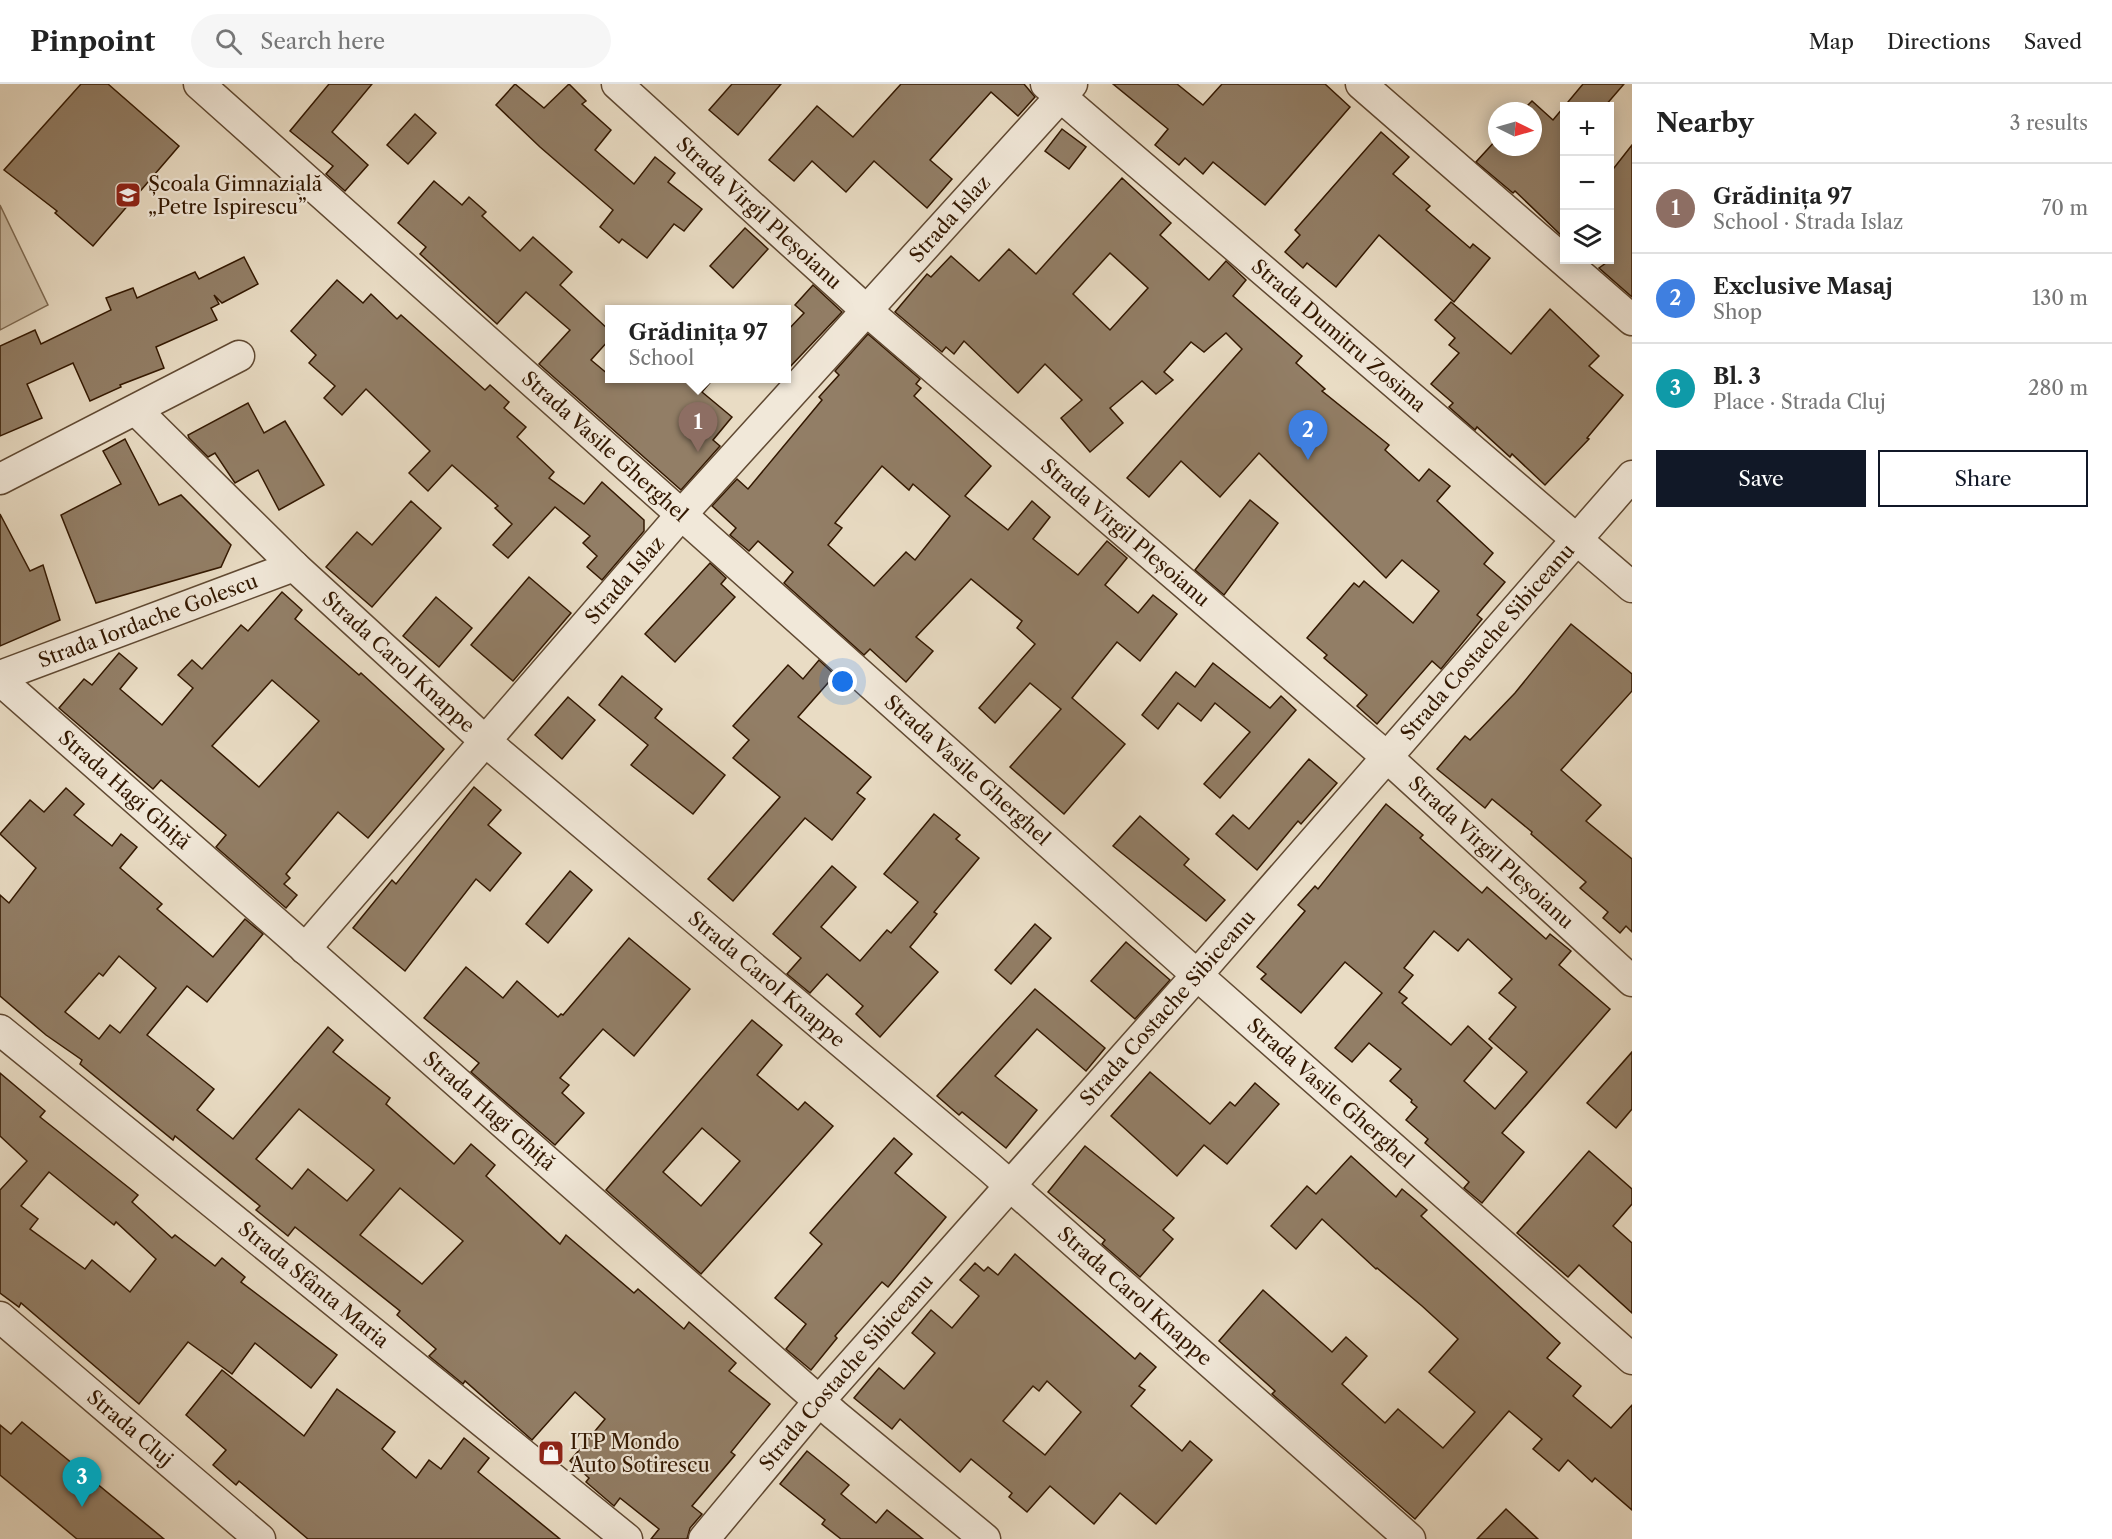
<!DOCTYPE html>
<meta charset="utf-8">
<style>
:root{--surface:#fff;--page:#f6f6f6;--text:#222;--muted:#767676;--line:#e0e0e0;--accent:#111827}
body{margin:0;font-family:"Libre Caslon Text",serif;background:var(--page);color:var(--text)}
.controls{position:absolute;right:18px;top:18px;display:grid;overflow:hidden;border-radius:0px;box-shadow:0 3px 15px #0003}
.controls button{width:54px;height:54px;display:grid;place-items:center;padding:0;border:0;border-bottom:2px solid var(--line);background:var(--surface);color:var(--text);font:30px sans-serif}
.compass{position:absolute;left:1488px;top:18px;width:54px;height:54px;border-radius:50%;background:var(--surface);box-shadow:0 3px 15px #0003;rotate:95deg}
.you{position:absolute;left:843px;top:598px;width:21px;height:21px;margin:-15px;border:4px solid #fff;border-radius:50%;background:#1a73e8;box-shadow:0 0 0 9px #1a73e833}
.badge{display:grid;place-items:center;width:39px;height:39px;border-radius:50%;background:var(--accent);color:#fff;font-size:20px;font-weight:700}
.pin{position:absolute;translate:-50% -50px;filter:drop-shadow(0 2px 3px #0008)}
.pin::after{content:'';position:absolute;top:32px;width:21px;height:18px;background:inherit;clip-path:polygon(0 0,100% 0,50% 100%)}
.popup{position:absolute;left:605px;top:221px;width:186px;height:78px;box-sizing:border-box;display:grid;place-content:center;border-radius:0px;background:var(--surface);filter:drop-shadow(0 2px 4px #0005);font-size:20px;white-space:nowrap;color:var(--muted)}
.popup b{font-size:22px;color:var(--text)}
.popup::after{content:'';position:absolute;left:50%;top:100%;margin-left:-12px;border:12px solid transparent;border-top-color:var(--surface)}
.list{margin:0;padding:0;list-style:none}
h2{display:flex;justify-content:space-between;align-items:center;height:78px;margin:0;padding:0 24px;font-size:26px}
h2 small{font-size:20px;font-weight:400;color:var(--muted)}
.list li{display:grid;grid-template-columns:39px 1fr auto;gap:18px;align-items:center;box-sizing:border-box;height:90px;padding:0 24px;border-top:2px solid var(--line)}
.list b{display:block;font-size:22px;white-space:nowrap}
.list p{margin:0;font-size:20px;white-space:nowrap;color:var(--muted)}
.list em{font-size:20px;font-style:normal;color:var(--muted)}
.actions{display:flex;gap:12px;padding:18px 24px}
.actions a{flex:1;padding:14px 0;border:2px solid var(--accent);border-radius:0px;text-align:center;font-size:21px;color:var(--accent)}
.actions .main{background:var(--accent);color:#fff}
.icon{flex:none;width:33px;height:33px;fill:none;stroke:currentColor;stroke-width:2;stroke-linecap:round;stroke-linejoin:round}
.map{position:relative;flex:none;width:1632px;height:1455px;overflow:hidden}
header{display:flex;align-items:center;gap:36px;box-sizing:border-box;height:84px;padding:0 30px;background:var(--surface);border-bottom:2px solid var(--line)}
header strong{font-size:28px}
nav{display:flex;gap:33px;margin-inline-start:auto;font-size:21px}
.search{width:420px;height:54px;background:var(--page);display:flex;align-items:center;gap:15px;box-sizing:border-box;padding:0 21px;border-radius:33px;color:var(--muted);font-size:22px}
main{display:flex}
aside{flex:1;background:var(--surface)}
.map>svg:first-child{display:block}
.green{fill:#cabba3;stroke:#7e6a52;stroke-width:1.5}
.building{fill:#927e66;stroke:#331801;stroke-width:1.5;fill-rule:evenodd}
.lines{fill:none;stroke-linecap:round;stroke-linejoin:round}
.street-casing{stroke:#604932;stroke-width:33}
.street{stroke:#f1e8d9;stroke-width:30}
.labels{text-anchor:middle;dominant-baseline:central;stroke-width:4.5;stroke-linejoin:round;paint-order:stroke}
.poi-label{font-size:20px;fill:#331801;stroke:#f1e8d9;text-anchor:start}
.street-label{font-size:20px;fill:#331801;stroke:#f1e8d9}
</style>
<header>
<strong>Pinpoint</strong>
<div class="search"><svg class="icon" aria-label="search" viewBox="0 0 24 24"><circle cx="10" cy="10" r="6"/><path d="M15 15l6 6"/></svg>Search here</div>
<nav><a>Map</a><a>Directions</a><a>Saved</a></nav>
</header>
<main>
<div class="map">
<svg width="1632" height="1455" viewBox="0 0 1632 1455">
<rect width="100%" height="100%" fill="#e9dcc4"/>
<filter id="stains"><feTurbulence type="fractalNoise" baseFrequency=".00333" numOctaves="4"/><feColorMatrix values="0 0 0 0 .2 0 0 0 0 .09 0 0 0 0 .02 0 0 0 .5 -.17"/></filter>
<radialGradient id="worn" r=".72"><stop offset=".6" stop-color="#630" stop-opacity="0"/><stop offset="1" stop-color="#630" stop-opacity=".3"/></radialGradient>
<!-- green -->
<polygon class="green" points="0,121 48,221 0,246"/>
<!-- building -->
<g class="building">
<polygon points="81,0 108,0 179,62 93,162 55,129 57,127 4,86"/>
<polygon points="329,0 372,0 332,48 368,81 345,107 326,90 333,82 290,47"/>
<polygon points="515,0 544,24 569,0 586,17 582,20 611,46 595,66 634,100 655,73 675,89 668,98 702,125 684,147 674,140 647,174 622,155 619,159 600,143 613,126 540,63 496,21"/>
<polygon points="732,0 781,0 738,51 709,26"/>
<polygon points="901,0 1024,0 1035,13 1018,32 991,8 930,76 952,95 927,124 874,77 846,108 812,77 794,97 769,76 817,22 853,53"/>
<polygon points="1113,0 1177,0 1203,21 1222,0 1325,0 1350,23 1265,121 1213,78 1203,90 1185,74 1179,81 1155,61 1168,45"/>
<polygon points="1583,0 1624,0 1605,22 1564,22 1564,154 1515,107 1513,109 1476,78 1497,55 1497,63 1533,63 1533,27 1522,27 1532,17 1553,36"/>
<polygon points="415,30 436,49 408,80 387,61"/>
<polygon points="1062,45 1086,63 1069,85 1045,67"/>
<polygon points="1381,48 1409,73 1393,90 1430,122 1426,126 1470,164 1473,160 1490,174 1454,218 1379,151 1336,203 1307,179 1303,184 1285,168 1300,151 1295,146"/>
<polygon points="1632,61 1632,213 1599,184 1610,176 1610,89"/>
<path d="M1122,94L1171,139L1160,151L1209,196L1226,177L1246,196L1233,212L1302,272L1296,279L1325,305L1322,307L1389,361L1385,366L1419,397L1429,385L1450,402L1437,417L1493,469L1484,480L1505,498L1477,531L1482,535L1441,585L1432,577L1377,640L1357,622L1367,611L1324,574L1327,571L1307,554L1354,499L1359,503L1364,497L1413,539L1439,507L1402,476L1386,494L1259,369L1220,413L1181,377L1149,413L1127,394L1242,265L1226,249L1204,268L1191,258L1164,288L1173,296L1156,310L1142,297L1110,324L1123,339L1090,368L1061,334L1082,316L1045,280L1018,309L964,257L954,270L946,263L942,268L895,228L927,190L931,193L951,172L979,197L1009,165L1036,190ZM1110,169L1148,204L1110,246L1073,210Z"/>
<polygon points="434,97 462,121 469,113 486,128 482,132 520,167 533,153 572,188 560,201 609,246 609,256 591,276 609,291 609,294 714,294 702,308 732,333 713,356 720,362 681,406 539,280 570,246 526,208 497,240 420,170 426,163 398,139"/>
<polygon points="745,144 768,165 733,204 710,182"/>
<polygon points="244,173 258,200 222,219 214,211 219,220 211,224 217,236 156,263 164,284 120,301 121,303 90,317 73,279 27,300 42,334 0,352 0,262 35,246 41,260 111,226 106,214 133,204 137,214 195,188 199,195"/>
<polygon points="337,196 363,219 371,210 397,235 401,231 485,306 490,301 509,318 504,324 526,343 517,353 554,388 549,394 584,420 602,398 644,436 644,447 602,496 587,483 597,472 583,459 590,452 555,423 508,474 493,461 512,440 495,424 498,422 452,381 428,407 409,389 430,367 366,305 342,331 324,314 335,302 309,279 316,271 291,247"/>
<polygon points="813,201 842,228 786,287 786,248 804,229 795,221"/>
<polygon points="1451,218 1511,270 1550,225 1599,272 1589,282 1623,311 1587,354 1589,355 1545,401 1512,370 1510,373 1477,343 1475,346 1449,323 1453,319 1431,300 1459,269 1449,261 1455,254 1435,236"/>
<path d="M868,250L920,295L916,300L921,304L914,312L991,382L965,412L1008,446L1032,417L1050,433L1033,455L1078,491L1107,457L1127,474L1105,501L1138,529L1153,511L1177,530L1140,577L1117,558L1072,614L1125,660L1064,730L1010,683L1061,625L1030,599L995,639L979,624L1035,560L1017,544L1022,537L971,495L916,553L933,567L906,598L870,565L864,571L784,499L793,488L758,457L749,467L730,451L736,444L712,422L737,395L748,405L822,316L819,313L839,291L835,287ZM882,382L909,406L913,400L950,432L915,476L906,468L874,502L828,461L842,444L835,439Z"/>
<polygon points="248,319 264,349 285,337 324,401 279,426 258,386 235,399 215,369 208,373 189,354 188,351"/>
<polygon points="125,355 159,421 181,411 231,461 221,483 96,519 61,431 121,400 103,367"/>
<polygon points="1250,416 1278,439 1224,511 1195,486"/>
<polygon points="411,417 441,444 372,523 326,483 357,448 372,461"/>
<polygon points="0,430 30,487 43,481 60,536 0,562"/>
<polygon points="710,479 726,494 721,500 735,513 675,578 645,550"/>
<polygon points="529,493 571,529 513,597 471,561"/>
<path d="M282,508L302,526L295,535L359,591L361,589L444,665L368,754L338,728L286,790L290,794L284,800L297,811L286,824L216,763L226,751L161,696L153,705L59,624L84,595L92,601L119,569L137,584L120,605L162,641L193,604L178,591L192,576L202,585L241,541L248,547ZM272,596L319,637L259,703L212,662Z"/>
<polygon points="436,513 472,544 439,583 403,552"/>
<polygon points="1571,540 1632,590 1632,607 1561,686 1601,721 1586,737 1632,775 1632,848 1626,842 1620,849 1603,834 1608,828 1580,804 1586,798 1531,750 1532,748 1492,715 1485,724 1437,685 1465,652 1470,656 1515,609"/>
<polygon points="819,576 835,591 798,633 871,693 857,709 865,715 832,756 805,734 733,817 708,795 780,713 733,674 749,656 733,642 788,581 803,595"/>
<polygon points="1213,579 1270,624 1281,612 1296,626 1220,714 1204,700 1250,648 1215,619 1201,637 1178,619 1158,645 1142,631 1176,588 1195,603"/>
<polygon points="622,592 662,625 655,634 725,691 693,730 631,681 648,661 599,621"/>
<polygon points="568,613 595,636 562,675 535,651"/>
<polygon points="1309,675 1337,699 1301,740 1298,737 1257,786 1216,750 1233,731 1249,745"/>
<polygon points="474,703 501,726 488,741 521,769 490,807 476,795 405,887 353,844 392,796 396,800"/>
<path d="M66,704L84,720L74,731L112,762L121,750L137,763L120,784L162,820L157,825L213,873L245,835L263,850L207,918L187,902L147,951L214,1005L197,1026L233,1055L328,943L343,956L333,968L390,1014L386,1020L454,1080L471,1060L495,1081L486,1092L560,1160L566,1151L634,1209L638,1205L684,1245L689,1238L736,1279L729,1287L770,1320L731,1368L735,1371L692,1422L702,1430L690,1444L687,1455H651L659,1445L620,1414L614,1422L586,1398L589,1394L570,1377L605,1335L575,1308L532,1356L465,1297L463,1300L429,1272L436,1265L397,1231L400,1227L295,1143L288,1152L256,1126L260,1122L175,1052L173,1056L80,980L82,976L46,951L0,912V811L9,819L36,784L0,750L30,716L44,728ZM119,872L156,904L120,949L110,941L99,955L65,928L99,889L103,892ZM299,1025L374,1086L347,1117L308,1085L292,1105L256,1075ZM400,1104L463,1157L422,1200L360,1151Z"/>
<path d="M1386,720L1423,751L1420,754L1482,809L1487,803L1546,855L1550,850L1571,867L1559,881L1610,925L1502,1049L1524,1068L1482,1119L1464,1104L1469,1098L1425,1059L1428,1055L1406,1036L1417,1023L1411,1018L1412,1016L1390,997L1401,985L1369,959L1352,978L1335,964L1382,909L1345,878L1301,929L1261,895L1266,890L1257,883L1305,827L1298,821L1315,802L1318,805ZM1434,847L1458,867L1468,855L1512,895L1499,909L1516,923L1489,955L1527,988L1495,1025L1464,997L1492,964L1468,942L1451,961L1402,919L1407,914L1399,908L1413,891L1404,884Z"/>
<polygon points="934,730 960,751 956,755 979,774 934,828 937,830 910,863 938,888 880,953 856,930 863,922 827,890 810,909 787,890 801,874 773,850 832,782 856,803 821,843 860,877 887,846 891,849 918,818 884,790"/>
<polygon points="1140,732 1189,775 1184,781 1225,816 1206,837 1113,762"/>
<polygon points="570,787 592,806 548,859 526,840"/>
<polygon points="1035,840 1051,854 1011,900 995,886"/>
<polygon points="629,854 690,905 634,972 603,945 560,994 569,1001 562,1009 584,1029 555,1061 471,988 479,979 424,934 466,883 503,914 517,897 558,933 561,930 563,931"/>
<polygon points="1126,858 1170,896 1135,935 1091,897"/>
<polygon points="1035,905 1105,964 1086,987 1037,945 995,992 1037,1026 1006,1064 962,1028 959,1031 937,1012"/>
<path d="M752,936L782,961L757,991L798,1026L805,1018L833,1042L701,1190L606,1106ZM702,1044L740,1077L701,1122L663,1088Z"/>
<polygon points="1632,968 1632,1025 1616,1044 1587,1019"/>
<polygon points="1150,988 1210,1040 1230,1018 1235,1022 1255,999 1279,1020 1227,1080 1204,1061 1177,1092 1111,1032"/>
<path d="M0,989L45,1027L40,1033L138,1111L132,1118L172,1154L175,1151L215,1182L222,1174L245,1193L241,1198L337,1271L311,1304L255,1259L232,1290L188,1258L139,1320L21,1219L19,1223L0,1209V1106L27,1077L0,1052ZM49,1088L114,1141L116,1138L156,1175L130,1208L92,1176L85,1185L30,1145L38,1135L21,1122Z"/>
<polygon points="894,1054 912,1070 895,1089 946,1133 888,1203 882,1198 835,1252 837,1254 811,1286 786,1265 806,1240 775,1214 822,1160 810,1149"/>
<polygon points="1085,1062 1174,1134 1163,1146 1173,1155 1140,1193 1102,1160 1105,1156 1048,1108"/>
<polygon points="1589,1067 1632,1105 1632,1120 1613,1142 1632,1159 1632,1229 1579,1181 1568,1193 1517,1149"/>
<polygon points="1351,1072 1396,1113 1402,1105 1427,1126 1421,1132 1560,1259 1547,1274 1581,1302 1573,1312 1611,1344 1632,1321 1632,1426 1595,1394 1592,1398 1568,1376 1559,1387 1533,1365 1542,1355 1509,1327 1415,1435 1272,1310 1275,1307 1219,1257 1263,1206 1332,1268 1346,1253 1367,1272 1342,1300 1385,1339 1398,1325 1443,1364 1475,1328 1429,1288 1458,1255 1422,1222 1377,1184 1376,1185 1322,1135 1296,1165 1271,1142 1307,1102 1316,1110"/>
<path d="M1015,1170L1135,1275L1140,1269L1156,1283L1139,1302L1145,1306L1131,1322L1182,1367L1190,1357L1212,1376L1156,1440L1120,1409L1094,1440L1050,1402L1027,1428L1009,1413L1012,1409L971,1375L960,1388L900,1335L892,1345L854,1314L879,1284L904,1305L935,1269L912,1249L931,1226L952,1244L979,1212L960,1196L975,1179L984,1187L988,1183L998,1191ZM1047,1297L1081,1328L1045,1371L1003,1337L1033,1302L1039,1307Z"/>
<polygon points="222,1286 304,1352 337,1305 395,1348 382,1365 416,1394 429,1376 441,1385 464,1354 489,1374 478,1388 560,1455 308,1455 239,1397 236,1401 213,1381 226,1366 186,1331"/>
<polygon points="22,1338 164,1455 77,1455 0,1391 0,1341 11,1350"/>
<polygon points="807,1367 849,1401 841,1410 876,1439 887,1426 923,1455 841,1455 822,1440 825,1436 780,1400"/>
<polygon points="1506,1425 1538,1455 1477,1455"/>
</g>
<g class="lines">
<!-- street casing -->
<g class="street-casing">
<g id="street">
<path id="s1" d="M199,0L1197,891L1632,1275"/>
<path id="s2" d="M617,0L866,226L1388,674L1632,897"/>
<path id="s3" d="M1046,0L1632,503"/>
<polyline points="1361,0 1632,236"/>
<path id="s4" d="M136,326L294,482L484,656L989,1083L1410,1455"/>
<polyline points="0,395 239,272"/>
<path id="s5" d="M0,592L294,482"/>
<path id="s6" d="M0,596L835,1331L985,1455"/>
<path id="s7" d="M305,865L681,431L1072,0"/>
<path id="s8" d="M0,946L627,1455"/>
<path id="s9" d="M0,1233L260,1455"/>
<path id="s10" d="M704,1455L819,1317L1197,891L1632,392"/>
</g>
</g>
<!-- street -->
<use href="#street" class="street"/>
</g>
<!-- icons -->
<defs>
<g id="school-square" transform="scale(1.35)"><rect x="-9" y="-9" width="18" height="18" rx="4" fill="#8f2418" stroke="#f1e8d9"/><path d="M0-5L7-2L0 1L-7-2ZM-4 1L0 2.5L4 1V4Q0 6-4 4Z" fill="#fff"/></g>
<g id="shop-square" transform="scale(1.35)"><rect x="-9" y="-9" width="18" height="18" rx="4" fill="#8f2418" stroke="#f1e8d9"/><path d="M-5-2.5h2.3a2.7 3.5 0 0 1 5.4 0H5L5.5 6h-11ZM-1.5-2.5h3a1.5 2.3 0 0 0-3 0Z" fill="#fff"/></g>
</defs>
<g fill-rule="evenodd">
<use href="#school-square" x="128" y="111"/>
<use href="#shop-square" x="551" y="1369"/>
</g>
<g class="labels">
<!-- poi labels -->
<g class="poi-label">
<text x="148" y="100">Școala Gimnazială<tspan x="148" dy="23">„Petre Ispirescu”</tspan></text>
<text x="570" y="1358">ITP Mondo<tspan x="570" dy="23">Auto Sotirescu</tspan></text>
</g>
<!-- street labels -->
<g class="street-label">
<text stroke="none"><textPath href="#s2" startOffset="192">Strada Virgil Pleșoianu</textPath></text>
<text stroke="none"><textPath href="#s7" startOffset="974">Strada Islaz</textPath></text>
<text stroke="none"><textPath href="#s3" startOffset="386">Strada Dumitru Zosima</textPath></text>
<text stroke="none"><textPath href="#s1" startOffset="544">Strada Vasile Gherghel</textPath></text>
<text stroke="none"><textPath href="#s2" startOffset="678">Strada Virgil Pleșoianu</textPath></text>
<text stroke="none"><textPath href="#s7" startOffset="488">Strada Islaz</textPath></text>
<text stroke="none"><textPath href="#s5" startOffset="158">Strada Iordache Golescu</textPath></text>
<text stroke="none"><textPath href="#s10" startOffset="1191">Strada Costache Sibiceanu</textPath></text>
<text stroke="none"><textPath href="#s4" startOffset="364">Strada Carol Knappe</textPath></text>
<text stroke="none"><textPath href="#s1" startOffset="1030">Strada Vasile Gherghel</textPath></text>
<text stroke="none"><textPath href="#s6" startOffset="166">Strada Hagi Ghiță</textPath></text>
<text stroke="none"><textPath href="#s2" startOffset="1164">Strada Virgil Pleșoianu</textPath></text>
<text stroke="none"><textPath href="#s4" startOffset="850">Strada Carol Knappe</textPath></text>
<text stroke="none"><textPath href="#s10" startOffset="705">Strada Costache Sibiceanu</textPath></text>
<text stroke="none"><textPath href="#s1" startOffset="1516">Strada Vasile Gherghel</textPath></text>
<text stroke="none"><textPath href="#s6" startOffset="652">Strada Hagi Ghiță</textPath></text>
<text stroke="none"><textPath href="#s8" startOffset="404">Strada Sfânta Maria</textPath></text>
<text stroke="none"><textPath href="#s4" startOffset="1336">Strada Carol Knappe</textPath></text>
<text stroke="none"><textPath href="#s10" startOffset="219">Strada Costache Sibiceanu</textPath></text>
<text stroke="none"><textPath href="#s9" startOffset="171">Strada Cluj</textPath></text>
</g>
</g>
<rect width="100%" height="100%" filter="url(#stains)"/>
<rect width="100%" height="100%" fill="url(#worn)"/>
</svg>
<div class="controls">
<button>+</button>
<button>−</button>
<button><svg class="icon" aria-label="layers" viewBox="0 0 24 24"><path d="M12 4l9 5-9 5-9-5zM3 14l9 5 9-5"/></svg></button>
</div>
<svg class="compass" viewBox="-18 -18 36 36"><path d="M0-13l5 13h-10z" fill="#e53935"/><path d="M0 13l5-13h-10z" fill="#767676"/></svg>
<div class="you"></div>
<div class="pin badge" style="left:698px;top:368px;background:#8d6e63">1</div>
<div class="popup"><b>Grădinița 97</b>School</div>
<div class="pin badge" style="left:1308px;top:376px;background:#3f7fe0">2</div>
<div class="pin badge" style="left:82px;top:1423px;background:#0f9aa8">3</div>
</div>
<aside>
<h2>Nearby<small>3 results</small></h2>
<ul class="list">
<li><span class="badge" style="background:#8d6e63">1</span><div><b>Grădinița 97</b><p>School · Strada Islaz</p></div><em>70 m</em></li>
<li><span class="badge" style="background:#3f7fe0">2</span><div><b>Exclusive Masaj</b><p>Shop</p></div><em>130 m</em></li>
<li><span class="badge" style="background:#0f9aa8">3</span><div><b>Bl. 3</b><p>Place · Strada Cluj</p></div><em>280 m</em></li>
</ul>
<div class="actions"><a class="main">Save</a><a>Share</a></div>
</aside>
</main>
